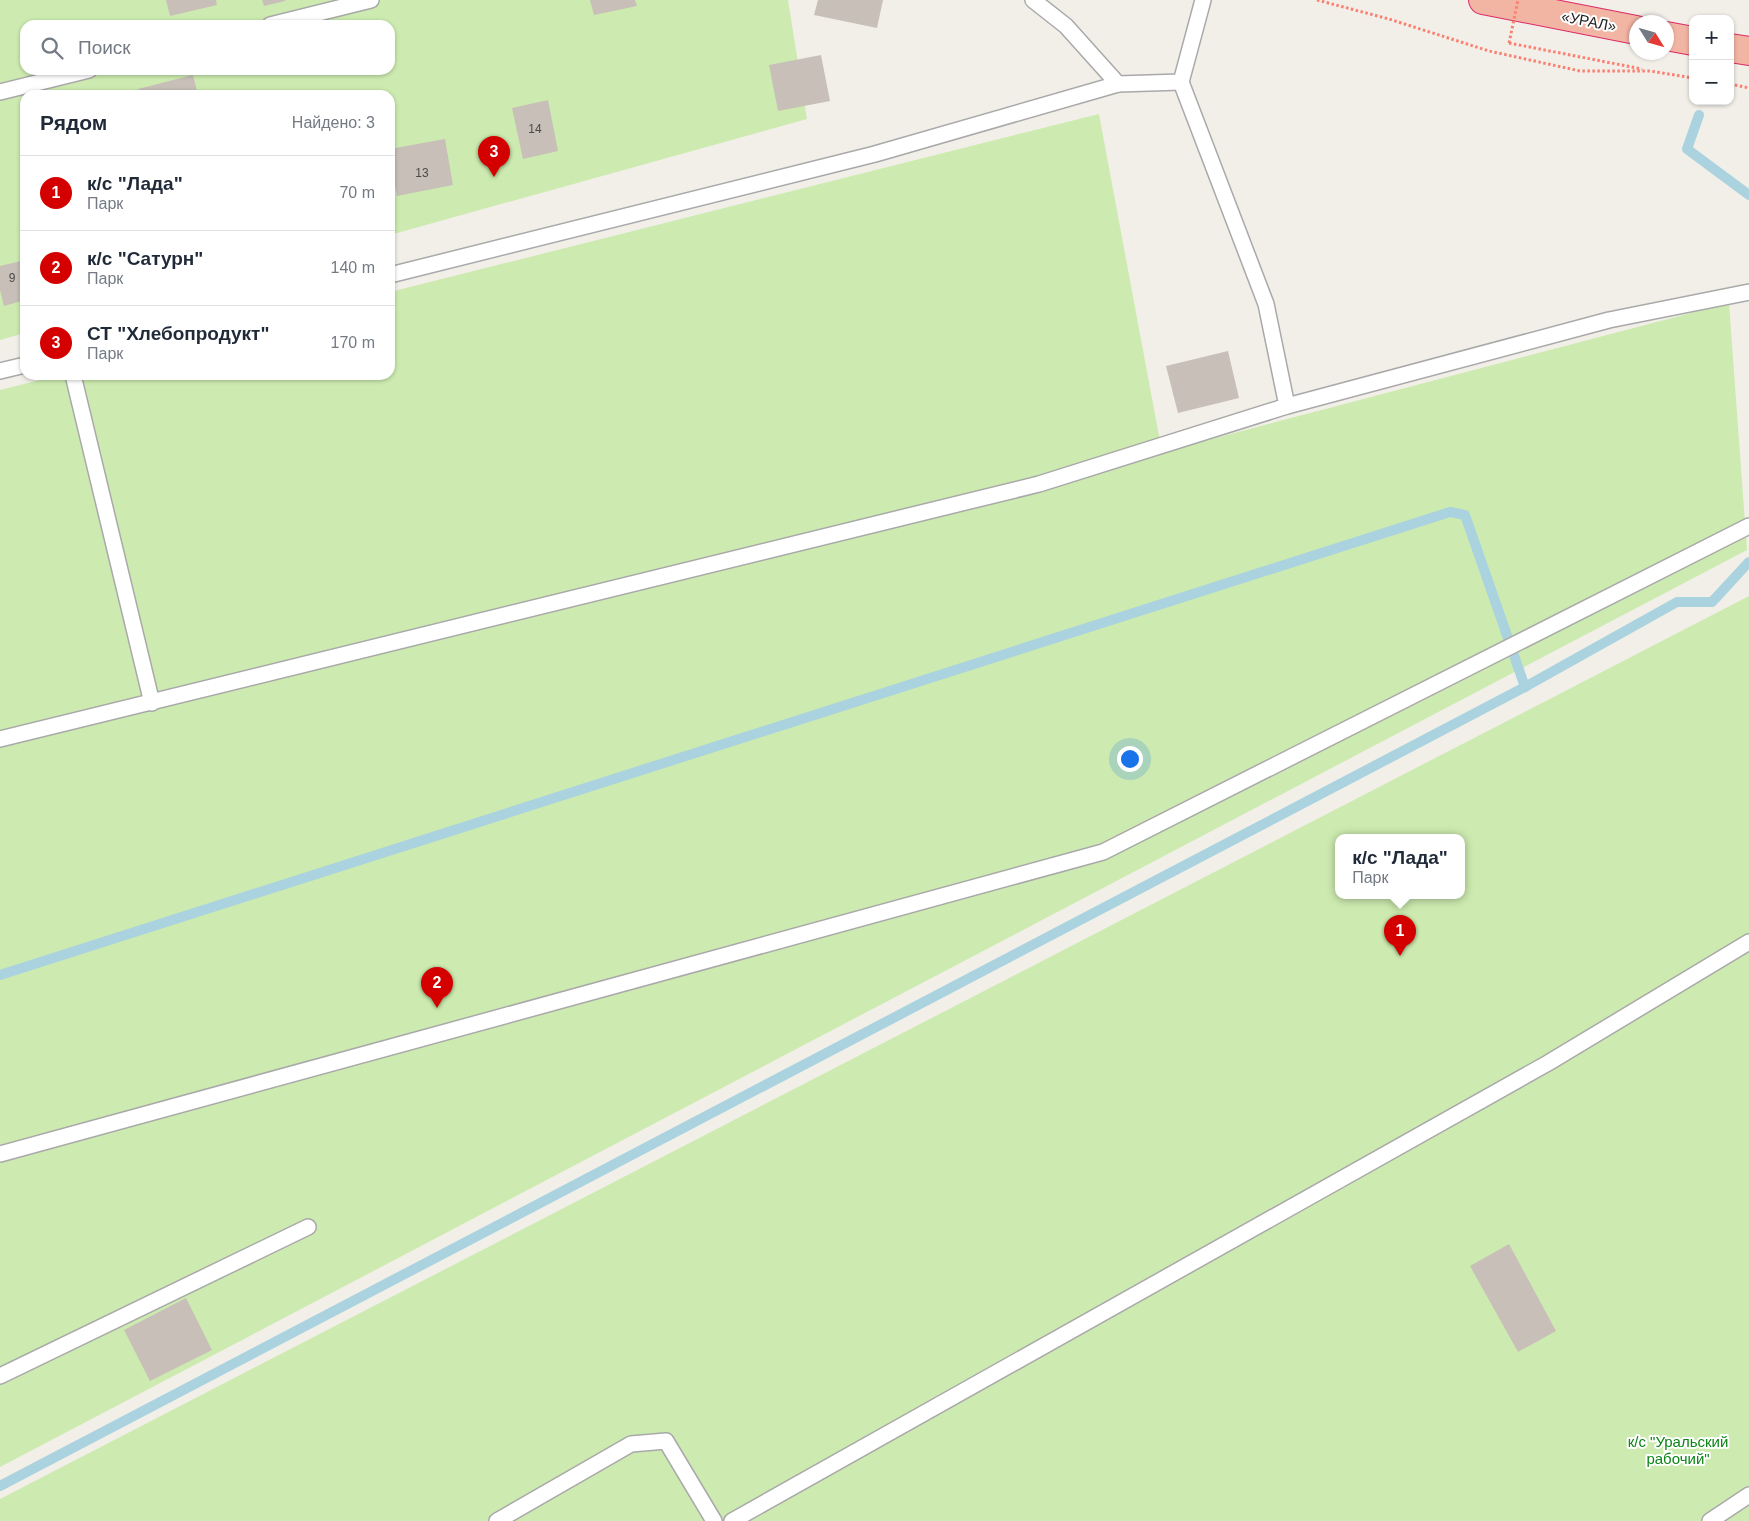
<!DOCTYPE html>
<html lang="ru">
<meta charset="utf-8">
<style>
:root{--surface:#fff;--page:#f2f2f3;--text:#1f2937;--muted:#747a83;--line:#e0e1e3;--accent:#d40000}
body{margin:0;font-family:Helvetica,sans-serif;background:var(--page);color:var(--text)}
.controls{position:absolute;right:15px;top:15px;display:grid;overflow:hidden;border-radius:10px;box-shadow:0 1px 4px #0004}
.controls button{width:45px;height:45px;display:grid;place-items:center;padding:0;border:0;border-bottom:1px solid var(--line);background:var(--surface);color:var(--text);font:25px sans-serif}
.compass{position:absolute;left:1629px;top:15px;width:45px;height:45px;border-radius:50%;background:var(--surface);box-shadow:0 1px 4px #0004;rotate:127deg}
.you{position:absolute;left:1129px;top:758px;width:18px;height:18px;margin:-12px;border:4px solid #fff;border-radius:50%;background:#1a73e8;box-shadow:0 0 0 8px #1a73e833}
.badge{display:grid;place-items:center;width:32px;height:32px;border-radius:50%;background:var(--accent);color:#fff;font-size:16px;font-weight:700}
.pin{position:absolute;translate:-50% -41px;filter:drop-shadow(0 1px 2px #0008)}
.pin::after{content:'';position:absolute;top:26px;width:18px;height:15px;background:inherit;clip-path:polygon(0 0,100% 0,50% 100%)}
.popup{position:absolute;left:1335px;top:834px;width:130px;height:65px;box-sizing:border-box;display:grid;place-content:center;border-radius:10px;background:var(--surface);filter:drop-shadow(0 1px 4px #0005);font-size:16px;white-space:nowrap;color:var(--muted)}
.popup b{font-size:19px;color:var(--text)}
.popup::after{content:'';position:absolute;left:50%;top:100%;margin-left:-10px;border:10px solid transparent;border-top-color:var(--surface)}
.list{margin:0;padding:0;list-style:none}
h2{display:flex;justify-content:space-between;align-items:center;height:65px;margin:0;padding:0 20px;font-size:21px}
h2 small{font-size:16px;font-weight:400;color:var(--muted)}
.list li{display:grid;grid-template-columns:32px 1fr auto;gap:15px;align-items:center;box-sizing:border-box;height:75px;padding:0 20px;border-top:1px solid var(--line)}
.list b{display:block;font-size:19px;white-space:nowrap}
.list p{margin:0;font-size:16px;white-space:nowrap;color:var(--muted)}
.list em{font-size:16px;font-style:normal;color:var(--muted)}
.icon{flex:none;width:28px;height:28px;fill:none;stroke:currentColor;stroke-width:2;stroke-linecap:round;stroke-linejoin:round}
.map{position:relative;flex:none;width:1749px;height:1521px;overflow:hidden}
.search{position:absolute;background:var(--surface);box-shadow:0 1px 4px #0004;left:20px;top:20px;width:375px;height:55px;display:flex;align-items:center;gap:12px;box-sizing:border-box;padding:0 18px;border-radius:15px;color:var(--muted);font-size:19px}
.panel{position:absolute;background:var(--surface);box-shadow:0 1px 4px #0004;left:20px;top:90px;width:375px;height:290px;border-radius:15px}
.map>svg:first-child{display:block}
.grass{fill:#cdebb0;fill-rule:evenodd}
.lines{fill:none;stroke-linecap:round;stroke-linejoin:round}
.stream{stroke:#aad3df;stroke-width:10}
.building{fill:#c7bfb8}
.service-casing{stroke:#a9a9a9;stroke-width:18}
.trunk-casing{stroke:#dc2a67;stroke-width:30}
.path{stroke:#fa8072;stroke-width:3;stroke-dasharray:2.5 2.5;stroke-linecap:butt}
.service{stroke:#fff;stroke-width:15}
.trunk{stroke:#f2b4a3;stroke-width:28}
.path-bridge{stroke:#fa8072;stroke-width:3;stroke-dasharray:2.5 2.5;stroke-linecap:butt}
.labels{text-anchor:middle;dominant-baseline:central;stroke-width:4;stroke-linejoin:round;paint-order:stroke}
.number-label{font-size:12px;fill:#4b4948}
.street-label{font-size:15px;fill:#222;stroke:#fff}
.park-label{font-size:15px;fill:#0c8416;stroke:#fff}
</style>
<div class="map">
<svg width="1749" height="1521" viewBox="0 0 1749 1521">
<rect width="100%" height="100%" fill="#f2efe9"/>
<!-- grass -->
<g class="grass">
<path d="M0,0H788L807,119L390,235V95H25V333L0,340ZM25,25H390V70H25Z"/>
<polygon points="1099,114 1162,452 1729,303 1747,550 0,1467 0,390 60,375 390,375 390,292"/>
<path d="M1749,596V1521H0V1499ZM1339,837H1461V895H1339Z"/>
</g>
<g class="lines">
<!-- stream -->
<g class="stream">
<polyline points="1699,115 1687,149 1749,195"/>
<polyline points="0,975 1450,512 1465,515 1525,687 1677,602 1712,602 1749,562"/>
<polyline points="0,1486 1525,687"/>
</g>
</g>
<!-- building -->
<g class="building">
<polygon points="166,0 216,0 217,5 170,16"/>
<polygon points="262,0 285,0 285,1 264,6"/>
<polygon points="590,0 635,0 637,6 594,15"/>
<polygon points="818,0 883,0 877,28 814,15"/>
<polygon points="821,55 830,101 778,111 769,65"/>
<polygon points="193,75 198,95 139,95 138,89"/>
<polygon points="548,100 558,151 523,159 512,108"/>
<polygon points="445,139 453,185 397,196 390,160 390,149"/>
<polygon points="25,260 25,300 4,306 0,290 0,266"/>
<polygon points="1228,351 1239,398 1178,413 1166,366"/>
<polygon points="1509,1244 1556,1331 1518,1352 1470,1266"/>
<polygon points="186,1298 212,1350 150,1381 124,1330"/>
</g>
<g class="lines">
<!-- service casing -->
<g class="service-casing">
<g id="service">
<polyline points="270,25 371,0"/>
<polyline points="1118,84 1181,82 1203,0"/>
<polyline points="0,92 89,70"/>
<polyline points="390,275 875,154 1118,84 1066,26 1033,0"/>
<polyline points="0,371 25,365"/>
<polyline points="73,375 152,703"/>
<polyline points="1287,406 1609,320 1749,292"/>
<polyline points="0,739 1039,484 1287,406 1266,304 1181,82"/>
<polyline points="0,1154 1103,852 1749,526"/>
<polyline points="0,1376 308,1227"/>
<polyline points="497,1521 631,1444 666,1441 714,1521"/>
<polyline points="732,1521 1548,1063 1749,942"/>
<polyline points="1710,1521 1749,1495"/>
</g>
</g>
<!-- trunk casing -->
<g class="trunk-casing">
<g id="trunk">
<polyline points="1483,0 1636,30"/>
<polyline points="1666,36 1693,41"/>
<polyline points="1730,48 1749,51"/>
</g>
</g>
<!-- path -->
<g class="path">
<polyline points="1317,0 1389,19 1489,51 1580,71 1650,71 1693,78"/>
<polyline points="1509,43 1642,69"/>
<polyline points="1730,84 1749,88"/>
</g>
<!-- service -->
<use href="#service" class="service"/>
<!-- trunk -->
<use href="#trunk" class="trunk"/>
<!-- path-bridge -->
<polyline class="path-bridge" points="1509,43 1518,0"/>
</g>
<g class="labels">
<!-- number labels -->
<g class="number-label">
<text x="535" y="129">14</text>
<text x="422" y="173">13</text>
<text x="12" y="278">9</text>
</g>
<!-- street labels -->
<g class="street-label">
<text transform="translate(1589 21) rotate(11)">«УРАЛ»</text>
</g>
<!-- park labels -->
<g class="park-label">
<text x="1678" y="1441">к/с "Уральский<tspan x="1678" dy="17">рабочий"</tspan></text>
</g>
</g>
</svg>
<div class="controls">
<button>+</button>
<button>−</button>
</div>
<svg class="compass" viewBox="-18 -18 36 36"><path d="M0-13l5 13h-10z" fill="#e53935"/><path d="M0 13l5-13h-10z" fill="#747a83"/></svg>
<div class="you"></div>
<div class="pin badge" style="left:1400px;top:956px">1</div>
<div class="popup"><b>к/с &quot;Лада&quot;</b>Парк</div>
<div class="pin badge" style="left:437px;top:1008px">2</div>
<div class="pin badge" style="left:494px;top:177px">3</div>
<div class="search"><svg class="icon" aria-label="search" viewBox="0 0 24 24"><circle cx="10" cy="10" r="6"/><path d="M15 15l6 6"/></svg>Поиск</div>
<section class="panel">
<h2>Рядом<small>Найдено: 3</small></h2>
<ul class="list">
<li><span class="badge">1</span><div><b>к/с &quot;Лада&quot;</b><p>Парк</p></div><em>70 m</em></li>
<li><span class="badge">2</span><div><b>к/с &quot;Сатурн&quot;</b><p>Парк</p></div><em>140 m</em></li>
<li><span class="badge">3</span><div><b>СТ &quot;Хлебопродукт&quot;</b><p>Парк</p></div><em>170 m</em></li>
</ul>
</section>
</div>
